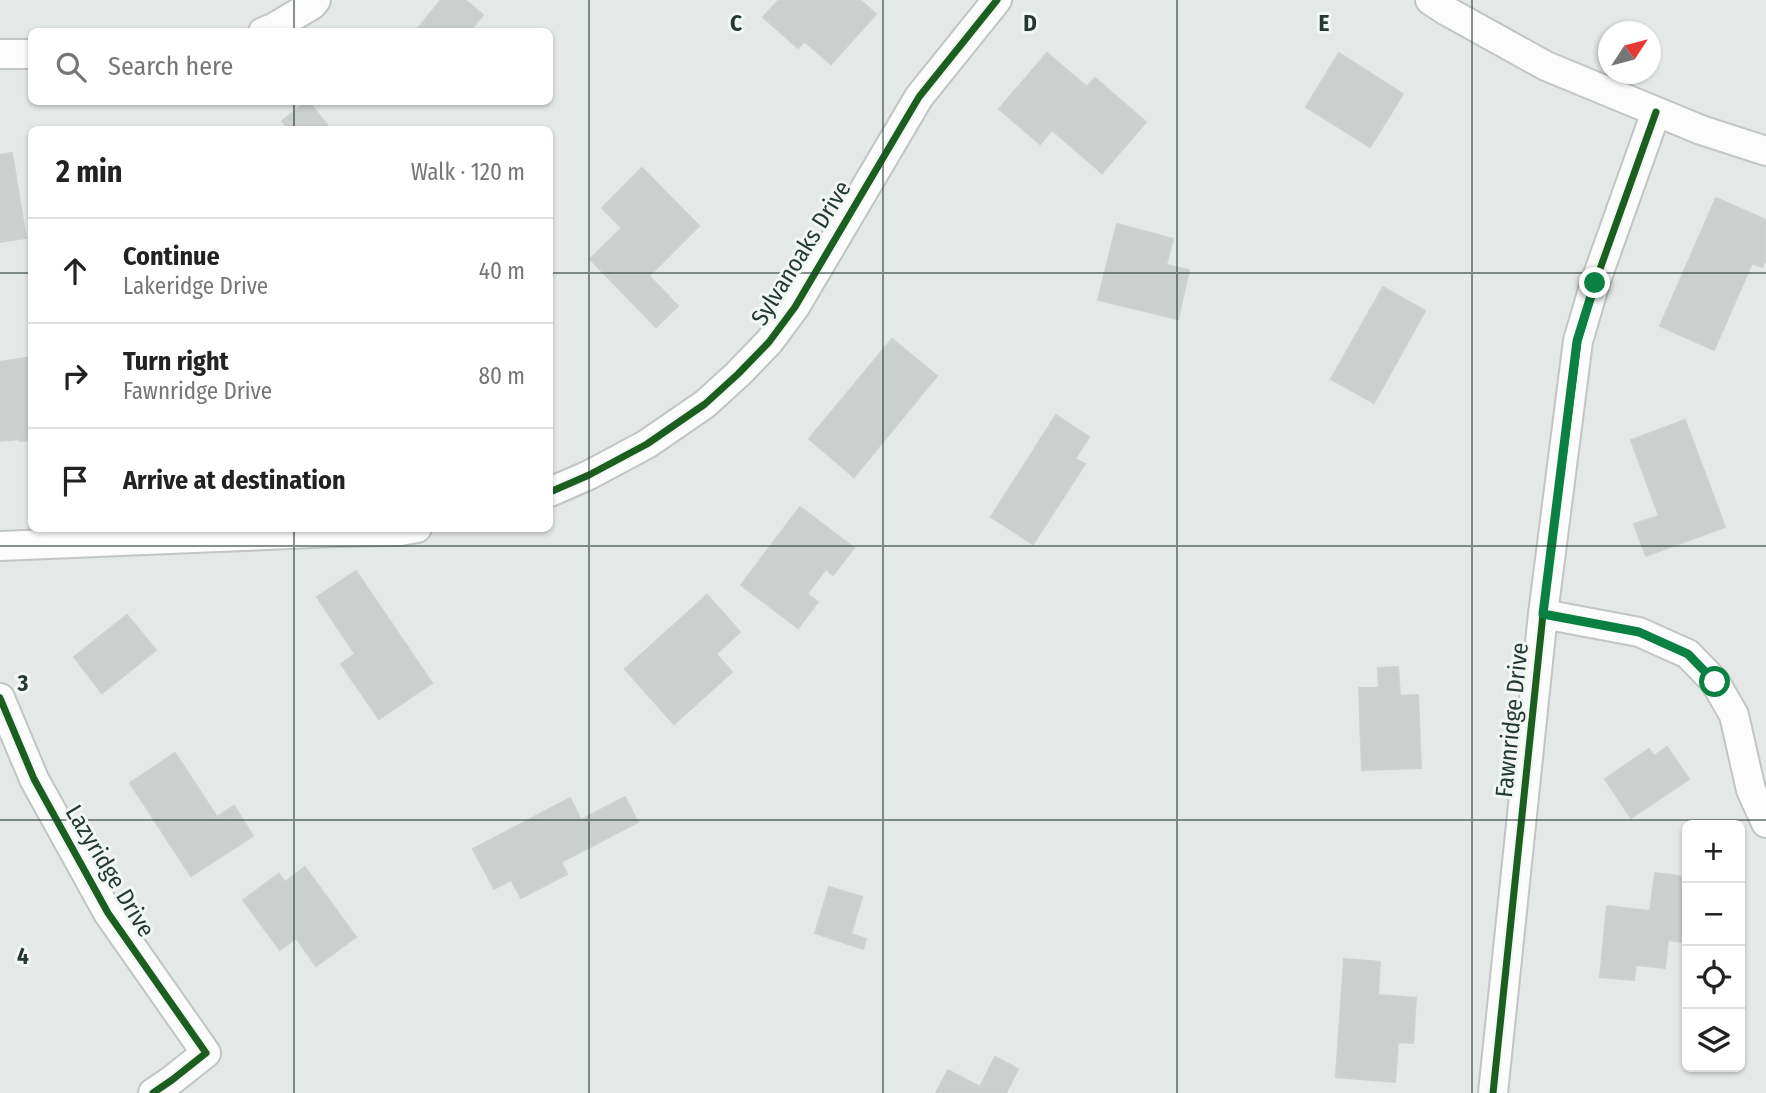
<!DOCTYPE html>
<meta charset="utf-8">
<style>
:root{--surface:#fff;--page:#f6f6f6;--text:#222;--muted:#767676;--line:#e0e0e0}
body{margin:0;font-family:"Fira Sans Condensed",sans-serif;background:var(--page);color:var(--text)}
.controls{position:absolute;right:21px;bottom:21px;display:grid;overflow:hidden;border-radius:10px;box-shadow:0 2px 5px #0004}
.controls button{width:63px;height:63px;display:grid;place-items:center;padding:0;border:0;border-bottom:2px solid var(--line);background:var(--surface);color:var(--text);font:35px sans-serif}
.compass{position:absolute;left:1598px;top:21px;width:63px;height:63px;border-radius:50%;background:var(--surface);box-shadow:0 2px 5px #0004;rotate:54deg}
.stop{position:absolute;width:21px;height:21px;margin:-16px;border:5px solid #0b8043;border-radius:50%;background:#fff}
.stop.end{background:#0b8043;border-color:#fff;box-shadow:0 2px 7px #0008}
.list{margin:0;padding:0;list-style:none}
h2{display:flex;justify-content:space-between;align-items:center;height:91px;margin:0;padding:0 28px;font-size:30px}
h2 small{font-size:23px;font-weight:400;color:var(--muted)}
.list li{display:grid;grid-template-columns:46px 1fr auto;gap:21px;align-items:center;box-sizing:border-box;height:105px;padding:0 28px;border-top:2px solid var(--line)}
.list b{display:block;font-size:26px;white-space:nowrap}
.list p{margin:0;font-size:23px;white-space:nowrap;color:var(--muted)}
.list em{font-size:23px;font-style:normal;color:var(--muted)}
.icon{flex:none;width:38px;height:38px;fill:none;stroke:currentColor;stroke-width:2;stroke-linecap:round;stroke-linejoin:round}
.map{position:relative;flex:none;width:1766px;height:1093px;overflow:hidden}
.search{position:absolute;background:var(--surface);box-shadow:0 2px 5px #0004;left:28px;top:28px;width:525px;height:77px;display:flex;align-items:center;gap:18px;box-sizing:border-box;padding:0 24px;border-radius:10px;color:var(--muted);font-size:26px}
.panel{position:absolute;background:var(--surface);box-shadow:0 2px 5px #0004;left:28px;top:126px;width:525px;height:406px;border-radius:10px}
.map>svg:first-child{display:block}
.building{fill:#cbcfcd;stroke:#cdd1cf;stroke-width:2}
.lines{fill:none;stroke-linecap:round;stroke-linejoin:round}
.minor-casing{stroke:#c1c5c3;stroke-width:32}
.minor{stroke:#fbfcfb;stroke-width:28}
.cycleway-casing{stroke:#f2f7f4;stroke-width:11}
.cycleway{stroke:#1b5e20;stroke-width:7}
.route{stroke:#0b8043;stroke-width:9}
.grid{fill:none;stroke:#243933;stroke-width:2;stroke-opacity:0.55}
.labels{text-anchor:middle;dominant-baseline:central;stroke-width:6;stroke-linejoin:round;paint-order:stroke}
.street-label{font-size:24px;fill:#243933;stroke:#f2f7f4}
.grid-label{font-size:23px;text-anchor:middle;font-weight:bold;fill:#243933;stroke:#f2f7f4;stroke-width:6;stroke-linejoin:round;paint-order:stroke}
</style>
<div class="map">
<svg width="1766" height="1093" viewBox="0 0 1766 1093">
<rect width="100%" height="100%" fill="#e4e8e6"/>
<!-- building -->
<g class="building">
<polygon points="441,0 465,0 483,15 469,32 415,32"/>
<polygon points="779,0 860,0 876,14 831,64 804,41 798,48 763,17"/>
<polygon points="1047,53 1087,87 1095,78 1146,122 1102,173 1052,130 1040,144 999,109"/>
<polygon points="1339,53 1403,94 1370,147 1306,107"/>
<polygon points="306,102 309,102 331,130 289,130 282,121"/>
<polygon points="12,153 26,238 0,242 0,155"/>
<polygon points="642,168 699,226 649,276 678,306 656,327 590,259 622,228 602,208"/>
<polygon points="1716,198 1766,220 1766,259 1762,267 1752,263 1714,350 1660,326"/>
<polygon points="1117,224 1173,239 1166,265 1189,270 1178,319 1098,300"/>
<polygon points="1383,287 1425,311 1374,403 1331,379"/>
<polygon points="892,339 937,376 854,477 809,439"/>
<polygon points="32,357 32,440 20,441 20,439 0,441 0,362"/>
<polygon points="1056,415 1089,437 1075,459 1085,464 1033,544 991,517"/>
<polygon points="1685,420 1725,527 1646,556 1634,524 1659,516 1631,440"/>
<polygon points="800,507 854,548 833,575 826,569 807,594 818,602 798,628 741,585"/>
<polygon points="356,571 432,683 379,719 341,664 355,654 317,597"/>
<polygon points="707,595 740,632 716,654 732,672 674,724 625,669"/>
<polygon points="127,615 156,650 102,693 74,657"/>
<polygon points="1398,667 1400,696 1418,695 1421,768 1362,770 1359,688 1379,688 1378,668"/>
<polygon points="1667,747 1689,779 1631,818 1605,779 1649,749 1654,756"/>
<polygon points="175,753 217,817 234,806 253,836 191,876 130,783"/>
<polygon points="625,797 638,822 561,862 567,874 521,898 511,880 494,889 473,849 570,798 581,820"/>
<polygon points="305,867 356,937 316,966 296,938 280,950 243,900 279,874 285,882"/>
<polygon points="1655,873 1687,877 1682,942 1668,940 1665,968 1636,965 1634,980 1600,977 1607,906 1650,911"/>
<polygon points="829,887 862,897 851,934 866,939 863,949 815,933"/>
<polygon points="1344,959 1380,962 1378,995 1416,998 1413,1043 1398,1042 1395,1082 1336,1077"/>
<polygon points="995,1057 1018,1069 1006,1093 936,1093 948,1070 980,1087"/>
</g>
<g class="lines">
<!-- minor casing -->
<g class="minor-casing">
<g id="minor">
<polyline points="1430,0 1445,10 1546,66 1701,130 1766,151"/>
<polyline points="263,32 273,28 312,5 316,0"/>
<polyline points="0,54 32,54"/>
<polyline points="550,492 589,475 647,444 705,404 738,374 769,342 795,307 919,97 997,0"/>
<polyline points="0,546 337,532 401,531 417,528"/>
<polyline points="1543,614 1639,632 1688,654 1715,682 1734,715 1751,790 1766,823"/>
<polyline points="0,698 34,779 108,913 206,1053 172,1080 153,1093"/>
<polyline points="1493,1093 1543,614 1578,341 1595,283 1656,112"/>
</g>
</g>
<!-- minor -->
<use href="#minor" class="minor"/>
<!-- cycleway casing -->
<g class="cycleway-casing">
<g id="cycleway">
<polyline points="550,492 589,475 647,444 705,404 738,374 769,342 795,307 919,97 997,0"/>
<polyline points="0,698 34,779 108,913 206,1053 172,1080 153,1093"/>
<polyline points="1493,1093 1543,614 1578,341 1595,283 1656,112"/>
</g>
</g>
<!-- cycleway -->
<use href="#cycleway" class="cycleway"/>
</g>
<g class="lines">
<!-- route -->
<polyline class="route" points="1595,283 1577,341 1543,614 1639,632 1688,654 1715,682"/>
</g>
<!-- grid -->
<path class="grid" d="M294,0V32M589,0V1093M883,0V1093M1177,0V1093M1472,0V1093M294,102V130M0,273H32M550,273H1766M294,528V1093M0,546H1766M0,820H1766"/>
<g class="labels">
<!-- street labels -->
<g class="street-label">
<text transform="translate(801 253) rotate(-58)">Sylvanoaks Drive</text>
<text transform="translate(1512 720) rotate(-84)">Fawnridge Drive</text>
<text transform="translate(110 871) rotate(59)">Lazyridge Drive</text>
</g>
</g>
<g class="grid-label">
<text x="736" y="31">C</text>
<text x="1030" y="31">D</text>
<text x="1324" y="31">E</text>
<text x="23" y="691">3</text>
<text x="23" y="964">4</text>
</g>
</svg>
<div class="controls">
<button>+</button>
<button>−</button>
<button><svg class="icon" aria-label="locate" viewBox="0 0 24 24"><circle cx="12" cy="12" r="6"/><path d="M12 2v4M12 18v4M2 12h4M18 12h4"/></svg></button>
<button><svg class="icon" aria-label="layers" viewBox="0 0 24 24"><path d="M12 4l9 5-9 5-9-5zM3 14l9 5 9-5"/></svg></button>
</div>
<svg class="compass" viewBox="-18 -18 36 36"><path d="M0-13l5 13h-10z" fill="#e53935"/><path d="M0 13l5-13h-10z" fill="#767676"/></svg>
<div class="stop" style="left:1715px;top:682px"></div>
<div class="stop end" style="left:1595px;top:283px"></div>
<div class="search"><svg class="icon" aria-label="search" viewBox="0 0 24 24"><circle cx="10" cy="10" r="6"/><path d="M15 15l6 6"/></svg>Search here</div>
<section class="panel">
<h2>2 min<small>Walk · 120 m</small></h2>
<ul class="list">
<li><svg class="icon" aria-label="ahead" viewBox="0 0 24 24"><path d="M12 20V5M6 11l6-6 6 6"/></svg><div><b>Continue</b><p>Lakeridge Drive</p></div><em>40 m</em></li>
<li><svg class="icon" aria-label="right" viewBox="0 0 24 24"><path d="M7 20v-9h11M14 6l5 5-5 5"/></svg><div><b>Turn right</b><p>Fawnridge Drive</p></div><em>80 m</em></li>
<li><svg class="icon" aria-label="arrive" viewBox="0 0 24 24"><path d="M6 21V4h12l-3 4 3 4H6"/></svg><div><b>Arrive at destination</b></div></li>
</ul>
</section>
</div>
